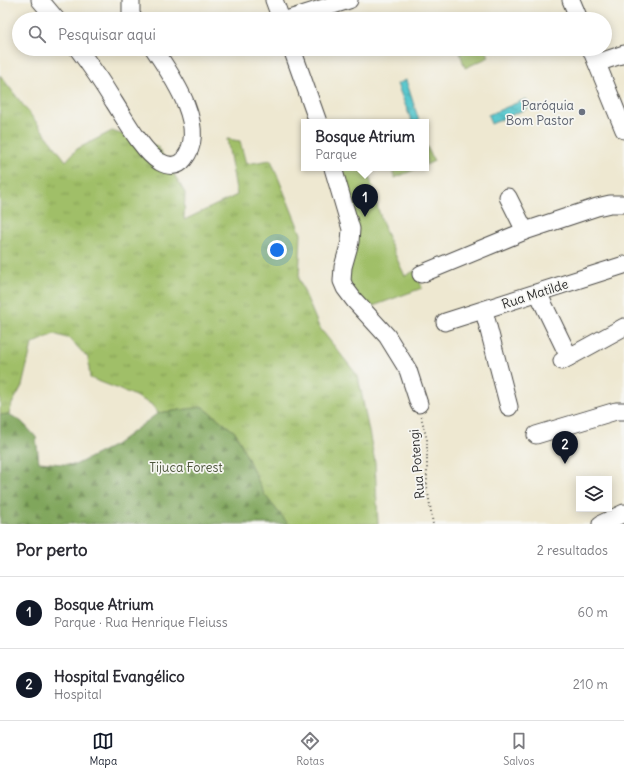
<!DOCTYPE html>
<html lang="pt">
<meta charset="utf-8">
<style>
:root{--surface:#fff;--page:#f2f2f3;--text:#2b2b33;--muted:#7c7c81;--line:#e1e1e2;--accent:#111827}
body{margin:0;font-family:Delius,sans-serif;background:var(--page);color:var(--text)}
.controls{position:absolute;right:12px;bottom:12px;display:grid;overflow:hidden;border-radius:0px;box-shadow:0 2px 10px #0003}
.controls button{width:36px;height:36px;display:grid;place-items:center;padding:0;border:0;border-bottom:1px solid var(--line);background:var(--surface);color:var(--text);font:20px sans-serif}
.you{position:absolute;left:277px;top:250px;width:14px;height:14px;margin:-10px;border:3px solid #fff;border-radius:50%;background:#1a73e8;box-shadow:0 0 0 6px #1a73e833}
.badge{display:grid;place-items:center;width:26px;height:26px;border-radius:50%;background:var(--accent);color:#fff;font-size:13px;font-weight:700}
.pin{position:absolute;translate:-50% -33px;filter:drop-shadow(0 1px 2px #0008)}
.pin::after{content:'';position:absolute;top:21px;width:14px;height:12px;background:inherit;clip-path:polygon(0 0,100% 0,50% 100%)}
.popup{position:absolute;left:301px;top:119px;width:128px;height:52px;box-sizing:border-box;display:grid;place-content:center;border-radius:0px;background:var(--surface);filter:drop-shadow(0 1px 3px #0005);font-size:13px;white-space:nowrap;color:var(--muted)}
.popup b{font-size:15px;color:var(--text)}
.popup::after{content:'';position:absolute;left:50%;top:100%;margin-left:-8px;border:8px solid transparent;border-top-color:var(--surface)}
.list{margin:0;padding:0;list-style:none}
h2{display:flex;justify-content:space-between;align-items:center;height:52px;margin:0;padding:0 16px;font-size:17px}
h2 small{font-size:13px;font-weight:400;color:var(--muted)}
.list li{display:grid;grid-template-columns:26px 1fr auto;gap:12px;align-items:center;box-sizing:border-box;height:72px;padding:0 16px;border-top:1px solid var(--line)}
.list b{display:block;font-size:15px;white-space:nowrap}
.list p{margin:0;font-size:13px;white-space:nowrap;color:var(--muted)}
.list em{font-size:13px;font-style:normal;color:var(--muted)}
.icon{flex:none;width:22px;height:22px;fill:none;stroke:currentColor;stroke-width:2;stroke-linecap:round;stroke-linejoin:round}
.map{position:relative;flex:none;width:624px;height:524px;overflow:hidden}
.search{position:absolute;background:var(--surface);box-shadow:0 2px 10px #0003;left:12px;right:12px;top:12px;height:44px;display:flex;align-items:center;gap:10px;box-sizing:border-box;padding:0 14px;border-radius:22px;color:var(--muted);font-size:15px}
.sheet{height:196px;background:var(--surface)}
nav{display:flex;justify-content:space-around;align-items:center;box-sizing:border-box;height:56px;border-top:1px solid var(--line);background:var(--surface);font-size:11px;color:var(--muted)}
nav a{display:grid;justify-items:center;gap:2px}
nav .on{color:var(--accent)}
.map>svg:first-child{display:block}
.grass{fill:url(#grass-tufts);stroke:#667549}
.forest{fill:url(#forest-firs);stroke:#566844}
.park{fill:#a0bf67;stroke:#667549}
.water{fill:url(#water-ripples);stroke:#42797c}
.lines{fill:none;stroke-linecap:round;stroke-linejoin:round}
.minor-casing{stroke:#484744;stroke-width:19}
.path{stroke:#484744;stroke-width:2;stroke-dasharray:1 3;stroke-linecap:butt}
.minor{stroke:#fff;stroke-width:17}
.worship-dot{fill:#6b7280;stroke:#f6f6f2;stroke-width:1.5}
.labels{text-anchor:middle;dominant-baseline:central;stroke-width:3.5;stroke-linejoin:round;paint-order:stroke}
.worship-label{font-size:13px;fill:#5b616d;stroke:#f6f6f2;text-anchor:end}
.street-label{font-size:13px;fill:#2b2b2b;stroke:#f6f6f2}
.park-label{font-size:13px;fill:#4e573d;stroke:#f6f6f2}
</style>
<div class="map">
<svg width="624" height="524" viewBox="0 0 624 524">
<defs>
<pattern id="grass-tufts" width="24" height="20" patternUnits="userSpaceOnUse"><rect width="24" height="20" fill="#a0bf67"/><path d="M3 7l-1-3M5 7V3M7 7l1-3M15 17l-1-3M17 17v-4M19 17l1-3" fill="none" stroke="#839b55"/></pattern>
<pattern id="forest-firs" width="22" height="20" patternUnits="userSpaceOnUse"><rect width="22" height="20" fill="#80a65c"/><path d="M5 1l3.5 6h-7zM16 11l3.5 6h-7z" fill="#69874c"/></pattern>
<pattern id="water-ripples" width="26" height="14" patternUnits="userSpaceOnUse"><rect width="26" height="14" fill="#5ac7cd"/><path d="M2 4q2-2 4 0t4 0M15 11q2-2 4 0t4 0" fill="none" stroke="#4ba2a7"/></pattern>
</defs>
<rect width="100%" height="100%" fill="#f6f6f2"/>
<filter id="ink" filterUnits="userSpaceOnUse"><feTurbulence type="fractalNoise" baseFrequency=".025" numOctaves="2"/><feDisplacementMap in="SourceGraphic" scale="8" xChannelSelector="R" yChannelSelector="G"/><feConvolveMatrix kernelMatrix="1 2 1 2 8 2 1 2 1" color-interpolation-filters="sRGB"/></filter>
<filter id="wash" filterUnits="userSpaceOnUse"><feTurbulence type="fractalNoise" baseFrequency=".012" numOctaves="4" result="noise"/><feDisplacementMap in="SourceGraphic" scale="16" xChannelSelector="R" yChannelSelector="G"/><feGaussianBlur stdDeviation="0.9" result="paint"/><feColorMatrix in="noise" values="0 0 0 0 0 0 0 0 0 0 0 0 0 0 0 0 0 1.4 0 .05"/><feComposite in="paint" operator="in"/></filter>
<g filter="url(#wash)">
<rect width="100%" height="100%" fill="#eee8d1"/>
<!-- grass -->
<polygon class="grass" points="0,75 66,161 77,149 112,131 158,147 185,193 184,220 237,195 227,139 240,141 246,164 271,160 301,234 299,279 319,327 358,376 375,462 378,524 288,524 264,494 236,433 203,407 158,413 151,404 129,393 90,378 88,358 70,339 54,334 32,344 22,386 12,404 9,414 0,415"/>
<!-- forest -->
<polygon class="forest" points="203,407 236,433 264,494 288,524 0,524 0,415 9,414 22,422 36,437 39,462 75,465 115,445 158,413"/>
<!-- park -->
<g class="park">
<polygon points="472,49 486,49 489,57 465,68 460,53"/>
<polygon points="426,145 434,161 426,165"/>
<path d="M343,168H368C375,206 388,241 405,276L416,270L422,288L365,309L343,282L354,237L337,170Z"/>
<polygon points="391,168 418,168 395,178"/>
</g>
<!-- water -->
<g class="water">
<polygon points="406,80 419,121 412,122 397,84"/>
<polygon points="526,99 530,107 491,124 488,115"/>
</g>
</g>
<g filter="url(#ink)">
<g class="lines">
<!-- minor casing -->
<g class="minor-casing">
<g id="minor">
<polyline points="40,0 56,19"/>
<polyline points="131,0 131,15 134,19"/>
<polyline points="274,0 281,19"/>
<polyline points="571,0 579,19"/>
<polyline points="289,19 349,0"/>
<path d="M78,49C91,66 103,84 114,102C125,119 143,152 160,162C169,167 178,167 184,159C209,128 172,76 154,49"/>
<polyline points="292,49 318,122"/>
<polyline points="591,49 624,130"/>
<polyline points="597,63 624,54"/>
<polyline points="333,168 351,229 350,242 343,267 342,281 345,288 354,300 387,336 408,370 419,404"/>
<polyline points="508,197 525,231"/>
<polyline points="421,274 525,231 597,207 610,204 624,204"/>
<polyline points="538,293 569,357"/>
<polyline points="484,311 509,407"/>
<polyline points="445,322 624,265"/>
<polyline points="562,361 624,327"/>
<polyline points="536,435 616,411 624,411"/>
<polyline points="601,524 624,513"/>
</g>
</g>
<!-- path -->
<polyline class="path" points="421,416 427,440 427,487 433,524"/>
<!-- minor -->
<use href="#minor" class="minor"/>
</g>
</g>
<!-- markers -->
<circle class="worship-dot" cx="582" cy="112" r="4"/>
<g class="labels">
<!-- worship labels -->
<g class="worship-label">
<text x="574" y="105">Paróquia<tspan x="574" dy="15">Bom Pastor</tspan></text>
</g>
<!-- street labels -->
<g class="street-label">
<text transform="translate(535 294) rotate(-18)">Rua Matilde</text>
<text transform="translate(417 464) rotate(-95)">Rua Potengi</text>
</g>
<!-- park labels -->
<g class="park-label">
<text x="186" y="467">Tijuca Forest</text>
</g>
</g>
</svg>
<div class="controls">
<button><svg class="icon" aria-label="layers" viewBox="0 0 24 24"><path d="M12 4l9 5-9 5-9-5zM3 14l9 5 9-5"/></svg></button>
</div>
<div class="you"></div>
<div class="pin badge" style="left:365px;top:217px">1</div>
<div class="popup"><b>Bosque Atrium</b>Parque</div>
<div class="pin badge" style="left:565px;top:464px">2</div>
<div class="search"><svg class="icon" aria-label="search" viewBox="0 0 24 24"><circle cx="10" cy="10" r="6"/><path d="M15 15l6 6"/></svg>Pesquisar aqui</div>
</div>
<section class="sheet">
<h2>Por perto<small>2 resultados</small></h2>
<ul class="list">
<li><span class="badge">1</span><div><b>Bosque Atrium</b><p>Parque · Rua Henrique Fleiuss</p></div><em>60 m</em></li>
<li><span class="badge">2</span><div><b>Hospital Evangélico</b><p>Hospital</p></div><em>210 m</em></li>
</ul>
</section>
<nav>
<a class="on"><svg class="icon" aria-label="map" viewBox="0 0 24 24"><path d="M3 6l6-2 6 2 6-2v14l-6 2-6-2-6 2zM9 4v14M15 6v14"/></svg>Mapa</a>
<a><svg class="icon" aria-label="directions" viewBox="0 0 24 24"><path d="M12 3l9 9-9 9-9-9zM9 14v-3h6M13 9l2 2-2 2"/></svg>Rotas</a>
<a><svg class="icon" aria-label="saved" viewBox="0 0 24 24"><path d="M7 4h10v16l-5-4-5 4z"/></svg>Salvos</a>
</nav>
